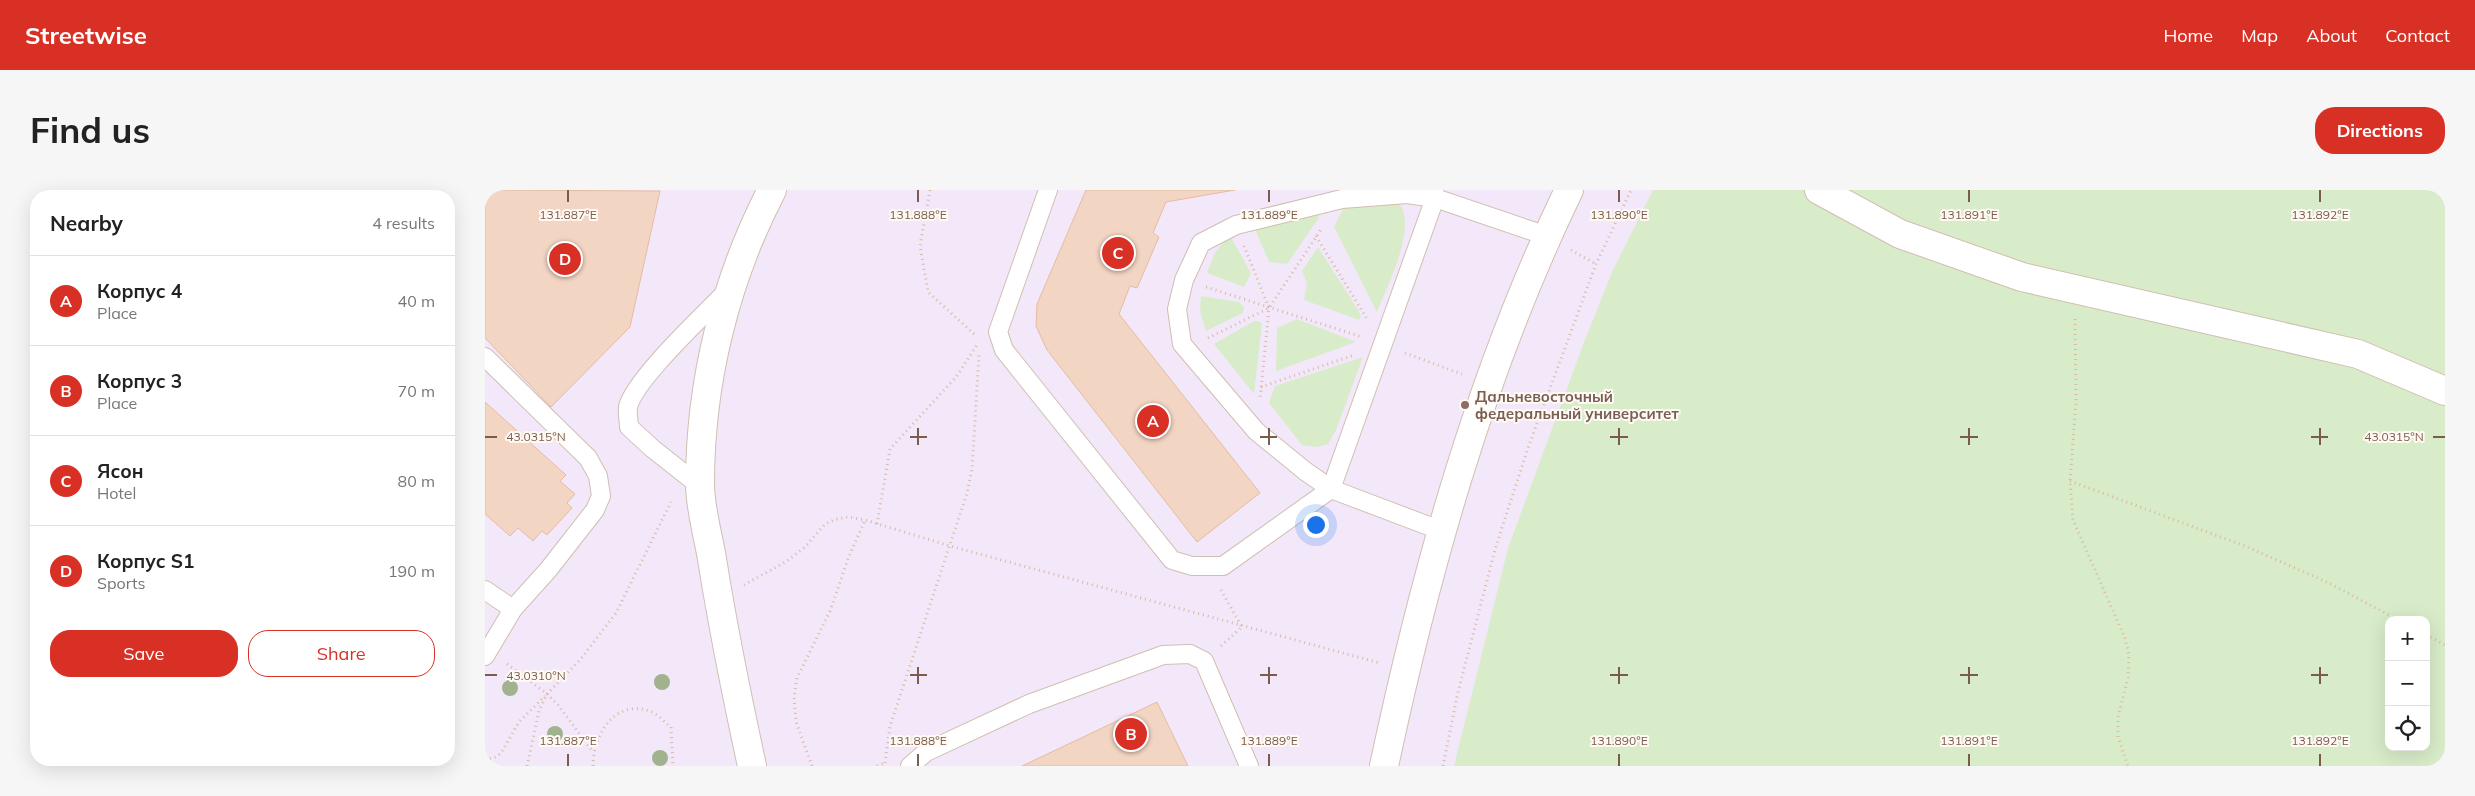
<!DOCTYPE html>
<meta charset="utf-8">
<style>
:root{--surface:#fff;--page:#f6f6f6;--text:#222;--muted:#767676;--line:#e0e0e0;--accent:#d93025}
body{margin:0;font-family:Mulish,sans-serif;background:var(--page);color:var(--text)}
.controls{position:absolute;right:15px;bottom:15px;display:grid;overflow:hidden;border-radius:10px;box-shadow:0 5px 20px #0002}
.controls button{width:45px;height:45px;display:grid;place-items:center;padding:0;border:0;border-bottom:1px solid var(--line);background:var(--surface);color:var(--text);font:25px sans-serif}
.you{position:absolute;left:830px;top:334px;width:18px;height:18px;margin:-12px;border:4px solid #fff;border-radius:50%;background:#1a73e8;box-shadow:0 0 0 8px #1a73e833}
.badge{display:grid;place-items:center;width:32px;height:32px;border-radius:50%;background:var(--accent);color:#fff;font-size:16px;font-weight:700}
.pin{position:absolute;translate:-50% -50%;border:2px solid #fff;box-shadow:0 1px 5px #0006}
.list{margin:0;padding:0;list-style:none}
h2{display:flex;justify-content:space-between;align-items:center;height:65px;margin:0;padding:0 20px;font-size:21px}
h2 small{font-size:16px;font-weight:400;color:var(--muted)}
.list li{display:grid;grid-template-columns:32px 1fr auto;gap:15px;align-items:center;box-sizing:border-box;height:90px;padding:0 20px;border-top:1px solid var(--line)}
.list b{display:block;font-size:19px;white-space:nowrap}
.list p{margin:0;font-size:16px;white-space:nowrap;color:var(--muted)}
.list em{font-size:16px;font-style:normal;color:var(--muted)}
.actions{display:flex;gap:10px;padding:15px 20px}
.actions a{flex:1;padding:11px 0;border:1px solid var(--accent);border-radius:20px;text-align:center;font-size:18px;color:var(--accent)}
.actions .main{background:var(--accent);color:#fff}
.icon{flex:none;width:28px;height:28px;fill:none;stroke:currentColor;stroke-width:2;stroke-linecap:round;stroke-linejoin:round}
.map{position:relative;flex:none;width:1960px;height:576px;overflow:hidden;border-radius:20px}
header{display:flex;align-items:center;gap:30px;box-sizing:border-box;height:70px;padding:0 25px;background:var(--accent);color:#fff}
header strong{font-size:24px}
nav{display:flex;gap:28px;margin-inline-start:auto;font-size:18px}
.intro{display:flex;align-items:center;justify-content:space-between;box-sizing:border-box;height:120px;padding:0 30px}
h1{margin:0;font-size:35px}
.button{padding:12px 22px;border-radius:20px;background:var(--accent);color:#fff;font-size:18px;font-weight:700}
main{display:flex;gap:30px;padding:0 30px}
aside{flex:1;background:var(--surface);border-radius:20px;box-shadow:0 5px 20px #0002}
.map>svg:first-child{display:block}
.education{fill:#f3e8fa;fill-rule:evenodd}
.green{fill:#d8ecc9;fill-rule:evenodd}
.building{fill:#f3d5c3;stroke:#e6bba3}
.lines{fill:none;stroke-linecap:round;stroke-linejoin:round}
.lane-casing{stroke:#d1beb0;stroke-width:20}
.street-casing{stroke:#d1beb0;stroke-width:30}
.path{stroke:#d9b8a5;stroke-width:3;stroke-dasharray:1 4;stroke-linecap:butt}
.lane{stroke:#fff;stroke-width:18}
.street{stroke:#fff;stroke-width:28}
.tree{fill:#a0b28e}
.ticks{fill:none;stroke:#7a5c4d;stroke-width:2}
.education-dot{fill:#8d6e63;stroke:#fffaf3;stroke-width:2}
.labels{text-anchor:middle;dominant-baseline:central;stroke-width:4;stroke-linejoin:round;paint-order:stroke}
.education-label{font-size:15px;font-weight:bold;fill:#785e54;stroke:#fffaf3;text-anchor:start}
.ticks-label{font-size:12px;text-anchor:middle;fill:#7a5c4d;stroke:#fffaf3;stroke-width:4;stroke-linejoin:round;paint-order:stroke}
</style>
<header>
<strong>Streetwise</strong>
<nav><a>Home</a><a>Map</a><a>About</a><a>Contact</a></nav>
</header>
<div class="intro"><h1>Find us</h1><a class="button">Directions</a></div>
<main>
<aside>
<h2>Nearby<small>4 results</small></h2>
<ul class="list">
<li><span class="badge">A</span><div><b>Корпус 4</b><p>Place</p></div><em>40 m</em></li>
<li><span class="badge">B</span><div><b>Корпус 3</b><p>Place</p></div><em>70 m</em></li>
<li><span class="badge">C</span><div><b>Ясон</b><p>Hotel</p></div><em>80 m</em></li>
<li><span class="badge">D</span><div><b>Корпус S1</b><p>Sports</p></div><em>190 m</em></li>
</ul>
<div class="actions"><a class="main">Save</a><a>Share</a></div>
</aside>
<div class="map">
<svg width="1960" height="576" viewBox="0 0 1960 576">
<rect width="100%" height="100%" fill="#fdf6ec"/>
<!-- education -->
<path class="education" d="M0,0H1960V576H0ZM1904,430H1941V557H1904Z"/>
<!-- green -->
<g class="green">
<path d="M1168,0H1960V576H969L1023,358L1098,155L1127,82ZM1904,430H1941V557H1904Z"/>
<path d="M913,12C934,35 902,96 892,122L849,37L859,17Z"/>
<polygon points="837,19 833,29 802,74 784,72 769,37"/>
<polygon points="744,44 766,83 759,97 722,83 730,63"/>
<polygon points="833,57 873,120 876,126 874,130 819,110 822,93 817,81"/>
<polygon points="716,106 754,112 759,117 758,123 721,141 715,121"/>
<polygon points="812,129 871,152 791,181 792,138"/>
<polygon points="769,131 774,131 777,134 769,204 729,154"/>
<polygon points="878,167 851,240 843,254 832,257 817,255 784,213 790,196"/>
</g>
<!-- building -->
<g class="building">
<polygon points="0,0 175,1 145,137 66,217 0,148"/>
<polygon points="601,0 750,0 681,12 668,43 674,47 652,98 645,96 634,124 775,303 712,352 562,160 551,136 552,114"/>
<polygon points="0,212 81,285 75,291 90,304 82,313 87,318 62,345 57,341 48,351 33,338 25,346 0,324"/>
<polygon points="672,512 703,576 537,576"/>
</g>
<g class="lines">
<!-- lane casing -->
<g class="lane-casing">
<g id="lane">
<polyline points="563,0 513,142 519,160 687,370 707,376 738,376 846,299 950,8 949,0"/>
<polyline points="0,167 103,268 113,286 116,306 110,320 63,380 28,419 0,466"/>
<path d="M215,296L168,259L144,237C144,231 142,223 143,217C149,190 221,123 243,100"/>
<polyline points="957,341 846,299 820,281 771,241 697,154 692,119 699,90 716,53 751,35 857,9 922,4 950,8 1062,46"/>
<polyline points="0,400 28,419"/>
<polyline points="425,576 441,562 544,514 678,465 705,464 719,471 764,576"/>
</g>
</g>
<!-- street casing -->
<g class="street-casing">
<g id="street">
<polyline points="1334,0 1415,44 1537,87 1873,164 1960,201"/>
<path d="M267,576C252,507 238,438 227,369C223,345 215,318 215,294C215,193 240,90 287,0"/>
<path d="M899,576C941,379 996,182 1084,0"/>
</g>
</g>
<!-- path -->
<g class="path">
<polyline points="445,0 435,56 443,102 490,145"/>
<polyline points="831,46 882,129"/>
<polyline points="759,56 784,118 775,210"/>
<polyline points="1086,60 1111,74"/>
<polyline points="721,97 877,147"/>
<polyline points="1590,129 1591,211 1585,291 1588,330 1640,448 1644,465 1643,488 1633,527 1633,547 1643,576"/>
<polyline points="723,148 784,118 837,38"/>
<polyline points="920,163 977,184"/>
<polyline points="776,197 869,165"/>
<polyline points="1585,291 1760,356 1844,393 1913,430"/>
<polyline points="392,334 405,259 471,187 492,155"/>
<polyline points="259,395 302,371 320,357 340,334 351,329 363,327 380,330 465,356 895,473"/>
<polyline points="1941,445 1960,455"/>
<polyline points="736,456 757,437 736,400"/>
<polyline points="22,474 62,504 73,515 108,562"/>
<polyline points="0,570 11,567 16,563 34,532 60,506"/>
<polyline points="400,573 405,536 482,303 487,279 494,165"/>
<polyline points="42,576 54,521 62,504 95,470 131,423 186,312"/>
<path d="M108,576C108,545 130,507 167,522C174,525 180,533 186,537L188,576"/>
<polyline points="327,576 311,532 309,507 312,488 345,421 363,369 380,330"/>
<polyline points="392,576 400,573"/>
<polyline points="958,576 973,502 1011,356 1043,258 1111,74 1146,0"/>
</g>
<!-- lane -->
<use href="#lane" class="lane"/>
<!-- street -->
<use href="#street" class="street"/>
</g>
<!-- trees -->
<g class="tree">
<circle cx="177" cy="492" r="8"/>
<circle cx="25" cy="498" r="8"/>
<circle cx="70" cy="544" r="8"/>
<circle cx="175" cy="568" r="8"/>
</g>
<!-- ticks -->
<path class="ticks" d="M83,0V12M433,0V12M784,0V12M1134,0V12M1484,0V12M1835,0V12M433,238V255M784,238V255M1134,238V255M1484,238V255M1835,238V255M0,247H12M425,247H442M775,247H792M1125,247H1143M1475,247H1493M1826,247H1843M1948,247H1960M433,477V494M784,477V494M1134,477V494M1484,477V494M1835,477V494M0,485H12M425,485H442M775,485H792M1125,485H1143M1475,485H1493M1826,485H1843M83,564V576M433,564V576M784,564V576M1134,564V576M1484,564V576M1835,564V576"/>
<!-- markers -->
<circle class="education-dot" cx="980" cy="215" r="5"/>
<g class="labels">
<!-- education labels -->
<g class="education-label">
<text x="990" y="206">Дальневосточный<tspan x="990" dy="17">федеральный университет</tspan></text>
</g>
</g>
<g class="ticks-label">
<text x="83" y="29">131.887°E</text>
<text x="433" y="29">131.888°E</text>
<text x="784" y="29">131.889°E</text>
<text x="1134" y="29">131.890°E</text>
<text x="1484" y="29">131.891°E</text>
<text x="1835" y="29">131.892°E</text>
<text x="51" y="251">43.0315°N</text>
<text x="1909" y="251">43.0315°N</text>
<text x="51" y="490">43.0310°N</text>
<text x="83" y="555">131.887°E</text>
<text x="433" y="555">131.888°E</text>
<text x="784" y="555">131.889°E</text>
<text x="1134" y="555">131.890°E</text>
<text x="1484" y="555">131.891°E</text>
<text x="1835" y="555">131.892°E</text>
</g>
</svg>
<div class="controls">
<button>+</button>
<button>−</button>
<button><svg class="icon" aria-label="locate" viewBox="0 0 24 24"><circle cx="12" cy="12" r="6"/><path d="M12 2v4M12 18v4M2 12h4M18 12h4"/></svg></button>
</div>
<div class="you"></div>
<div class="pin badge" style="left:668px;top:231px">A</div>
<div class="pin badge" style="left:646px;top:544px">B</div>
<div class="pin badge" style="left:633px;top:63px">C</div>
<div class="pin badge" style="left:80px;top:69px">D</div>
</div>
</main>
